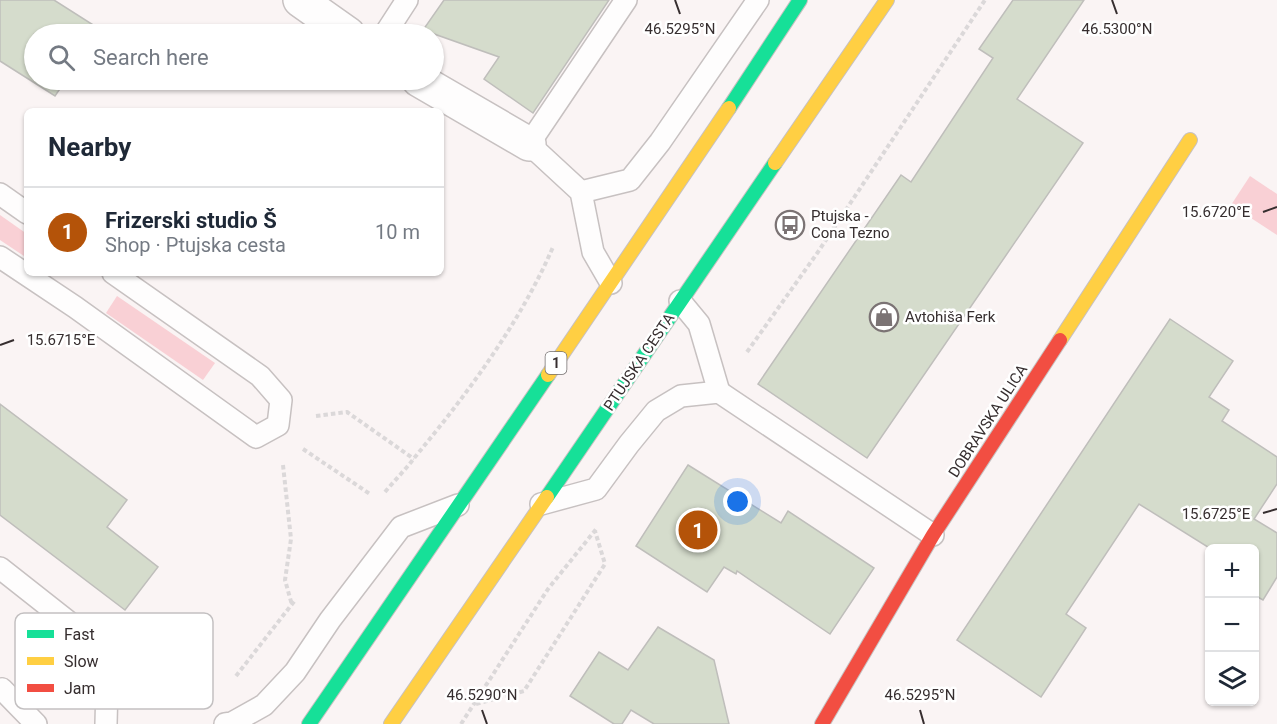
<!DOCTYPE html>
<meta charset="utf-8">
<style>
:root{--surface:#fff;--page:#f6f6f7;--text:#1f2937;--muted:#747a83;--line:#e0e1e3;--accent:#b45309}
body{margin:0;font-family:Roboto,sans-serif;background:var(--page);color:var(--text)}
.controls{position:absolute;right:18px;bottom:18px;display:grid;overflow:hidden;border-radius:9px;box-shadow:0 2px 4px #0004}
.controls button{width:54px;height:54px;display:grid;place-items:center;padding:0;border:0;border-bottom:2px solid var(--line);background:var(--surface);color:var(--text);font:30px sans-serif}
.you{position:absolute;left:738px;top:502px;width:21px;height:21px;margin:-15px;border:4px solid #fff;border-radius:50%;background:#1a73e8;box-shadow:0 0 0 9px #1a73e833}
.badge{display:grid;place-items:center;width:39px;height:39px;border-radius:50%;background:var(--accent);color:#fff;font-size:20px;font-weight:700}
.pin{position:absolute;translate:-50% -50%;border:3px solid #fff;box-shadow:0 2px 6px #0006}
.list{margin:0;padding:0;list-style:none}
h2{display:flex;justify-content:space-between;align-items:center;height:78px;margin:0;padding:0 24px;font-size:26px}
h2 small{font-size:20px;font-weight:400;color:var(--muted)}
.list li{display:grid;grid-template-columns:39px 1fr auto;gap:18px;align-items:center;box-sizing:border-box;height:90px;padding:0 24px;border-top:2px solid var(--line)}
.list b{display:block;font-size:22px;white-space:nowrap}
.list p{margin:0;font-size:20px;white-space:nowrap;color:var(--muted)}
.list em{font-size:20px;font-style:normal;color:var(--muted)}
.icon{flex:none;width:33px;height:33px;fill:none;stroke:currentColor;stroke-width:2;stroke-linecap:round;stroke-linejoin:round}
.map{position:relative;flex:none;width:1277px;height:724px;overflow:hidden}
.search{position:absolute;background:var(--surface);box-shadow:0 2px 4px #0004;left:24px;top:24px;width:420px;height:66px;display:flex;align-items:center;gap:15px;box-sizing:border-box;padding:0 21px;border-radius:33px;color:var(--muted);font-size:22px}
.panel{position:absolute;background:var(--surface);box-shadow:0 2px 4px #0004;left:24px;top:108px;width:420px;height:168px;border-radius:9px}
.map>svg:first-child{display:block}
.green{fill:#f9d0d5}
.building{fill:#d5dccc;stroke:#bfbebb;stroke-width:1.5}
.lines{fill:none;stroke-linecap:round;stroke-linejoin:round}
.lane-casing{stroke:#c7c1c1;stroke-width:24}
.street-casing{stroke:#c7c1c1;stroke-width:36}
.fast-casing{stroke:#c7c1c1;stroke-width:16}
.slow-casing{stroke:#c7c1c1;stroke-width:16}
.jam-casing{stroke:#c7c1c1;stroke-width:16}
.path{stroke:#dbd8d9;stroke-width:4;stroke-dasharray:4.5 3;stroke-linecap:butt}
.lane{stroke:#fefdfd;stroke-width:21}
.street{stroke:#fefdfd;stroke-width:33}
.fast{stroke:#16e098;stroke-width:14}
.slow{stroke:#ffcf43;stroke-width:14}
.jam{stroke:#f24e42;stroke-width:14}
.ticks{fill:none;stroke:#362e2f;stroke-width:2}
.labels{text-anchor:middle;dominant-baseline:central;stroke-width:5;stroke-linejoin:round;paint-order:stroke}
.shield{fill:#fff;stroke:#726d6d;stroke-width:1.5}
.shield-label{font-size:14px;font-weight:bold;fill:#362e2f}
.poi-label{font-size:15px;fill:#362e2f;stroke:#fff;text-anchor:start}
.street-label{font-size:15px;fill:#362e2f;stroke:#fff}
.key{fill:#fff;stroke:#c3c0c1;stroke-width:1.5}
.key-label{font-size:16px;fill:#362e2f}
.ticks-label{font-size:15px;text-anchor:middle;fill:#362e2f;stroke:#fff;stroke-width:5;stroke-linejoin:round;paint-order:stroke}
</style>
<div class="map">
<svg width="1277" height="724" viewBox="0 0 1277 724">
<rect width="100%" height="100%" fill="#faf4f4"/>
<!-- green -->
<g class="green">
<polygon points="1250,176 1277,194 1277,235 1231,205"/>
<polygon points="0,215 27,234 27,258 0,240"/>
<polygon points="117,296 215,363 203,380 106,313"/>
</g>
<!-- building -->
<g class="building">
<polygon points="0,0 54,0 98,28 94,34 34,34 34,80 66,80 55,96 0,61"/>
<polygon points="444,0 609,0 533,113 484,79 499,57 423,30"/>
<polygon points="1013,0 1084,0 1017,99 1083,143 867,458 758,384 901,175 911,182 993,58 979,49"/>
<polygon points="1170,319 1233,361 1209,397 1229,410 1222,421 1277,457 1277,484 1254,519 1277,533 1277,577 1263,600 1254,595 1254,549 1211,549 1139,504 1066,614 1086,628 1041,697 957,640"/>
<polygon points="0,404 127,500 107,527 158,567 125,610 0,515"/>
<polygon points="688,465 781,523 788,511 874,568 830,634 737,571 736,574 724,567 707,592 636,546"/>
<polygon points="658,627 714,660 729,724 654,724 631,710 622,724 614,724 570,696 599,652 628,670"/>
</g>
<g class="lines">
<!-- lane casing -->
<g class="lane-casing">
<g id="lane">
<polyline points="385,34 407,0"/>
<polyline points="581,192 630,180 660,142 758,0"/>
<polyline points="0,194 27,213"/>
<polyline points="0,257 75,307 256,437 278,425 281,400 260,376 113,273"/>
<polyline points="611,283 593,252 581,192 529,144 626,0"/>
<polyline points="680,301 699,324 719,392"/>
<polyline points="541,504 596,489 629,444 656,411 681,396 719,392 933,535"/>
<polyline points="0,568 80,631 107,685 106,724"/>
<polyline points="0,690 2,689 36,724"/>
<polyline points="225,724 232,723 264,705 295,672 330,620 401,527 458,505"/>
</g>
</g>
<!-- street casing -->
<g class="street-casing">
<g id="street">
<polyline points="300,0 348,34"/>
<polyline points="419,80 529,144"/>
</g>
</g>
<!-- fast casing -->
<g class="fast-casing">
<g id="fast">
<polyline points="729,108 800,0"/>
<polyline points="547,497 775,163"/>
<polyline points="309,724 548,375"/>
</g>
</g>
<!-- slow casing -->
<g class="slow-casing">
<g id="slow">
<polyline points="775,163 887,0"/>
<polyline points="1060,340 1190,140"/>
<polyline points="548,375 729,108"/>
<polyline points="391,724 547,497"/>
</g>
</g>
<!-- jam casing -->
<g class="jam-casing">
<polyline id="jam" points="822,724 933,535 1060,340"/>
</g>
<!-- path -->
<g class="path">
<polyline points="747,352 818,252 985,0"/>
<polyline points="316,416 347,412 414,459"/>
<polyline points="303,449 370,494"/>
<polyline points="283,465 291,539 285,580 292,605"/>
<path d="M385,492C395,480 406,469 415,457C468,393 520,323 553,247"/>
<polyline points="236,676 296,599"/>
<polyline points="476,704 524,691 605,564 595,531"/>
<polyline points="461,724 548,589 597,528"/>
</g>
<!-- lane -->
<use href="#lane" class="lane"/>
<!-- street -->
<use href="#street" class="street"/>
<!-- fast -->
<use href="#fast" class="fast"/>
<!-- slow -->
<use href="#slow" class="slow"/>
<!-- jam -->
<use href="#jam" class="jam"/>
</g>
<!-- ticks -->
<path class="ticks" d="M675,0L680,14M1112,0L1117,14M1263,212L1277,207M0,345L14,340M1263,513L1277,509M482,710L487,724M920,710L924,724"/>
<!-- icons -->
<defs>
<g id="bus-ring" transform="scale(1.5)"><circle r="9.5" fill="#fff" stroke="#7b7374" stroke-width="1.5"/><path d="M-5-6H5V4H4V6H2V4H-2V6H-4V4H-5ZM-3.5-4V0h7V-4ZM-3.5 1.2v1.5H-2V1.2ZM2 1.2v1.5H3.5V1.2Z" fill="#7b7374"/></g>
<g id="shop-ring" transform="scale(1.5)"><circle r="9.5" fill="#fff" stroke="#7b7374" stroke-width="1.5"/><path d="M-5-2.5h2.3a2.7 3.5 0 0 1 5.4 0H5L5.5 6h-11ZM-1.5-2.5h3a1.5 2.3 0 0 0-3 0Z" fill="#7b7374"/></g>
</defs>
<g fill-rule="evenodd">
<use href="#bus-ring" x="790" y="225"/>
<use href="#shop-ring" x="884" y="317"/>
</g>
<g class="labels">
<!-- shield labels -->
<rect class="shield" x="545.5" y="352" width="21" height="22" rx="4.5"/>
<g class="shield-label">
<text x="556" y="363">1</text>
</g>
<!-- poi labels -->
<g class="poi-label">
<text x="811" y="216">Ptujska -<tspan x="811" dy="17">Cona Tezno</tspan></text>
<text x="905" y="317">Avtohiša Ferk</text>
</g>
<!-- street labels -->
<g class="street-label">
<text transform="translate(639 362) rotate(-56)">PTUJSKA CESTA</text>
<text transform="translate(988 421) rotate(-57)">DOBRAVSKA ULICA</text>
</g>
</g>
<!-- legend -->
<rect x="15" y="613" width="198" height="96" rx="9" class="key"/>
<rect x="27" y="630" width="27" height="8" fill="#16e098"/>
<rect x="27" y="657" width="27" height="8" fill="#ffcf43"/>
<rect x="27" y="684" width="27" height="8" fill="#f24e42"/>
<g class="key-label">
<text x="64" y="640">Fast</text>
<text x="64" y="667">Slow</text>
<text x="64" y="694">Jam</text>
</g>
<g class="ticks-label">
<text x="680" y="34">46.5295°N</text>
<text x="1117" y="34">46.5300°N</text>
<text x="1216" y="217">15.6720°E</text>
<text x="61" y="345">15.6715°E</text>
<text x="1216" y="519">15.6725°E</text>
<text x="482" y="700">46.5290°N</text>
<text x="920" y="700">46.5295°N</text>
</g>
</svg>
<div class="controls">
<button>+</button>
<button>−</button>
<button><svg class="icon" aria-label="layers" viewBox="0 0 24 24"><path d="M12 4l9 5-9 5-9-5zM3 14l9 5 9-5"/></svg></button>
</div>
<div class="you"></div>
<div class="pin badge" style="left:698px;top:530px">1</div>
<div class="search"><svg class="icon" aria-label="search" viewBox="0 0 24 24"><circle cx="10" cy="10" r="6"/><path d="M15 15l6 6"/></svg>Search here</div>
<section class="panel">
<h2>Nearby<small></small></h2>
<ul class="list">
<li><span class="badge">1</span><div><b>Frizerski studio Š</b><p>Shop · Ptujska cesta</p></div><em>10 m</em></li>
</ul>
</section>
</div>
